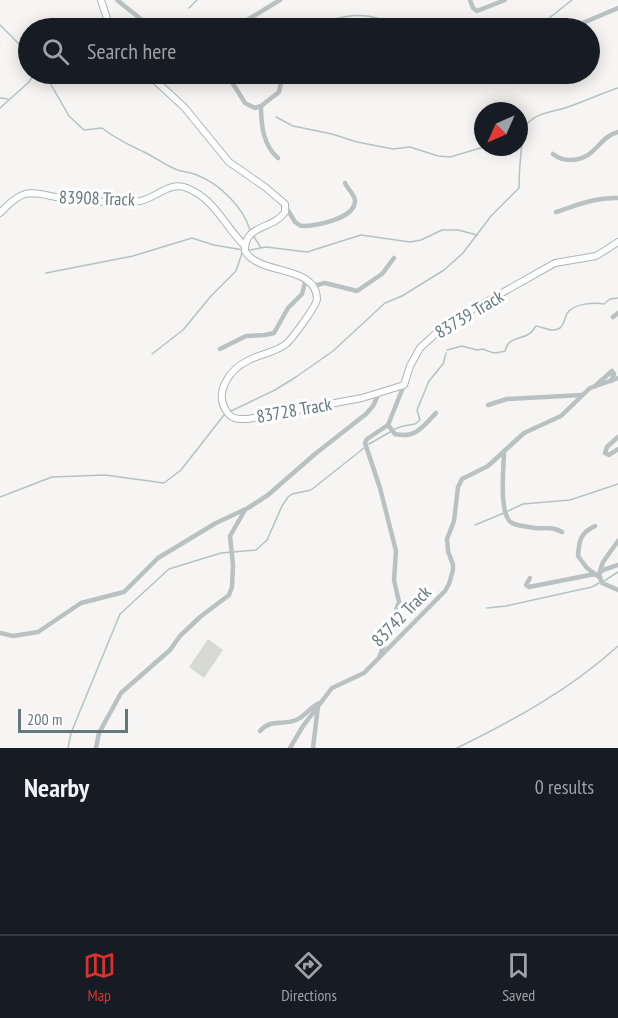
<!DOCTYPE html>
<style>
:root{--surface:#171b24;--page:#242831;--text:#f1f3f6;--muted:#9ea1a6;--line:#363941;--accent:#d73431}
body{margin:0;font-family:"PT Sans Narrow",sans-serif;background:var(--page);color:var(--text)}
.compass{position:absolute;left:474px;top:102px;width:54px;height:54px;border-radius:50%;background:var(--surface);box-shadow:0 3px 15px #0003;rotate:225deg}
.scale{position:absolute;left:18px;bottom:15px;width:110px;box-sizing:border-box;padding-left:6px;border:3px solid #63777c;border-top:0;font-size:16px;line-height:21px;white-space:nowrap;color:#63777c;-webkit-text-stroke:4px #fff;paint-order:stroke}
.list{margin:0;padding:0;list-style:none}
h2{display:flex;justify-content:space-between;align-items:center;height:78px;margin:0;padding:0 24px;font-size:26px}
h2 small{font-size:20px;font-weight:400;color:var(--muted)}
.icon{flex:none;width:33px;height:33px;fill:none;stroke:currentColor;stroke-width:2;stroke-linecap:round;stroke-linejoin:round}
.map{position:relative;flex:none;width:618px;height:748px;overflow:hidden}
.search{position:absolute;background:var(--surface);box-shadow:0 3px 15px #0003;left:18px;right:18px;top:18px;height:66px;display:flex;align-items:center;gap:15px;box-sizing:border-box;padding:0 21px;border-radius:33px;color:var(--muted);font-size:22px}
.sheet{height:186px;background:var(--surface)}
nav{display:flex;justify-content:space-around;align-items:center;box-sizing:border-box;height:84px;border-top:2px solid var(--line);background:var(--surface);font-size:16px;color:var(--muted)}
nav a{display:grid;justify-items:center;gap:3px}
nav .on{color:var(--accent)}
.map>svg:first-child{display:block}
.green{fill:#d7dad2}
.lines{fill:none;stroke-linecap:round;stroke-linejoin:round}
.stream{stroke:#b3c3c4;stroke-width:1.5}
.secondary-casing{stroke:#adb5b7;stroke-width:8}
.street{stroke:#bac1c2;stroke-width:4.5}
.secondary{stroke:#fff;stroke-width:6}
.labels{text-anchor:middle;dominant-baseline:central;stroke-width:6;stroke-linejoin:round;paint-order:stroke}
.street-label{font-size:18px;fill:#63777c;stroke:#fff}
</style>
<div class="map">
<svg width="618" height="748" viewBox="0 0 618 748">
<rect width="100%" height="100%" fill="#f6f5f3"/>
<!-- green -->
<polygon class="green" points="208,639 223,650 204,678 189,667"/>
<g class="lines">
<!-- stream -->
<g class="stream">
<polyline points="189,8 197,0"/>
<path d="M332,20C362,10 379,18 407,28"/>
<polyline points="0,25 19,44 28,61"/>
<polyline points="488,28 548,19 572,0"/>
<path d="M45,74L69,116L84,130L102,128C117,140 130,145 146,153C156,158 165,165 175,169C182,172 190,172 197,175C220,184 243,207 250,230"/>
<polyline points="0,98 8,99"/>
<polyline points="0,108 29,82 34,74"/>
<polyline points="276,117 293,126 332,134 357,142 393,149 410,147 438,156 450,157 484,147"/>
<polyline points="487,147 501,149 509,147"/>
<polyline points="253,235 261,248"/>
<polyline points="250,250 266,247 307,252 361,235 410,242 421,240 442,230 458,230 477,235"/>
<polyline points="46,273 133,256 192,238 214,245 243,250 236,271 211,296 183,330 152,354"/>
<path d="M447,350L462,346L477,350L483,349C493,353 494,354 505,351C509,336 518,341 529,334C532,332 534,329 536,326C544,327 552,333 560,328C565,324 564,316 569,311C576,304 593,302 604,304L610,299L618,298"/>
<path d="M231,411L275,390L296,377L333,351L385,303L402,296L444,270L463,253L491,216L519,188C519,178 521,131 527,124C536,113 552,112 565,108C583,102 600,94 618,88"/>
<polyline points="395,429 403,426 415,424 420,420 417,410 429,381 443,364 446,353"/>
<polyline points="369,444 390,432"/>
<polyline points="0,497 52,477 105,475 164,483 181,470 224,415"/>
<polyline points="508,511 523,504 570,500 618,484"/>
<polyline points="475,525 504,513"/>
<polyline points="604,581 618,572"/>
<polyline points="487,608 506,606 592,587 599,583"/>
<polyline points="68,748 71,733 120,614 169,569 221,553 256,550 267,540 282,506 288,497 292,494 311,490 364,448"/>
<path d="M457,748C514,720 571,689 618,646"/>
</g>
<!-- secondary casing -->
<g class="secondary-casing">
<g id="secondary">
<polyline points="101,0 110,28"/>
<path d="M148,74L184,107L229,162L265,187L285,204V212C273,230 244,224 245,251C259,276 316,264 317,299C317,305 292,339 286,344C276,352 261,354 249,360C230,369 213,392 227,412C232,420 239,419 248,419L362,398L404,385L410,366L420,348L445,325L555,263L596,256L618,242"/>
<path d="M0,213C7,206 15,197 25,194C37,191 51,197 62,198C82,201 120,204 140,201C157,198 168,181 187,188C215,199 225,227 245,246"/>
</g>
</g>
<!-- street -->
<g class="street">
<polyline points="117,0 152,28"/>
<polyline points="470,0 473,8 477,11 505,0"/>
<polyline points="234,28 280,0"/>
<polyline points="571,28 618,8"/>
<polyline points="227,74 245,103 255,108 261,106 279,92 282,78 310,74"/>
<path d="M261,106C261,125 263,145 278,158"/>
<path d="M553,154C558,158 563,160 570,160C596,160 598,137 618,132"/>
<path d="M286,207L295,222L301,226C315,226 356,219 355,200C354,194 347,188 345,183"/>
<path d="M556,212C578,205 595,197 618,198"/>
<polyline points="313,286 325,283 357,291 382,274 394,258"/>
<polyline points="613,317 618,313"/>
<polyline points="220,349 246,336 265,335 274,333 288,308 302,294 306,279"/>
<polyline points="595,386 612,371 614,374 611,381"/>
<polyline points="488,405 507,399 582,395"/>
<path d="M388,425L395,434C415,439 424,426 436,413"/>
<polyline points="388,425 404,385"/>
<polyline points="618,437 607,447 605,453 609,455 618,449"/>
<path d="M504,451C504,466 498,515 512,523C517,526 529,527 535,528C545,529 552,526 562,532"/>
<path d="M595,526C580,533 579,541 578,556L587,568L599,577"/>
<polyline points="618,565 603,570 599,574 602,583 618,590"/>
<polyline points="599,574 603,562 618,541"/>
<polyline points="530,578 526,585 529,587 595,574"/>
<polyline points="0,633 13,636 38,632 81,603 124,592 158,558 216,523 248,508 268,495 315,454 366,414 373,406 379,393"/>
<polyline points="379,658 399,602 394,580 396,551 380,488 365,443 367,439 388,425"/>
<path d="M260,731C272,718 281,726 296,720C306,716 310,706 320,703"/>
<polyline points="96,748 99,733 121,693 170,650 180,636 200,617 229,595 232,587 233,565 230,536 245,510"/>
<polyline points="290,748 303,726 332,688 364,673 445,591 449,584 453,570 453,565 448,551 447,539 454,521 458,487 462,479 488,466 524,433 561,416 590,388 618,378"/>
<polyline points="313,748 318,706"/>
</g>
<!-- secondary -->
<use href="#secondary" class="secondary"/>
</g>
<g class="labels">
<!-- street labels -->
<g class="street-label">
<text transform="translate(97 198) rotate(2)">83908 Track</text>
<text transform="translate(469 314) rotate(-31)">83739 Track</text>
<text transform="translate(294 410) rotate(-10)">83728 Track</text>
<text transform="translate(401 616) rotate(-46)">83742 Track</text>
</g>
</g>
</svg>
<svg class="compass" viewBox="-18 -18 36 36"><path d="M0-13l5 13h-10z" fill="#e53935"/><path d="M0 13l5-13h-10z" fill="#9ea1a6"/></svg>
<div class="scale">200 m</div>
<div class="search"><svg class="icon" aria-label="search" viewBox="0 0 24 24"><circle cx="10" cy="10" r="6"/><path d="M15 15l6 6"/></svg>Search here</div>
</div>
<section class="sheet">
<h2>Nearby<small>0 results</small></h2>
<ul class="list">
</ul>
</section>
<nav>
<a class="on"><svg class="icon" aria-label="map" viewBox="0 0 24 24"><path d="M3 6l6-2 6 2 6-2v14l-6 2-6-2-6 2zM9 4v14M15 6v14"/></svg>Map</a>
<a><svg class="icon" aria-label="directions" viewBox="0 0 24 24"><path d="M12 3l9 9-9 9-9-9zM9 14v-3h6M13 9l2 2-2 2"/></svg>Directions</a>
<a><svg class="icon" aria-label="saved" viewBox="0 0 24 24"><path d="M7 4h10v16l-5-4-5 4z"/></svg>Saved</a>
</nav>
